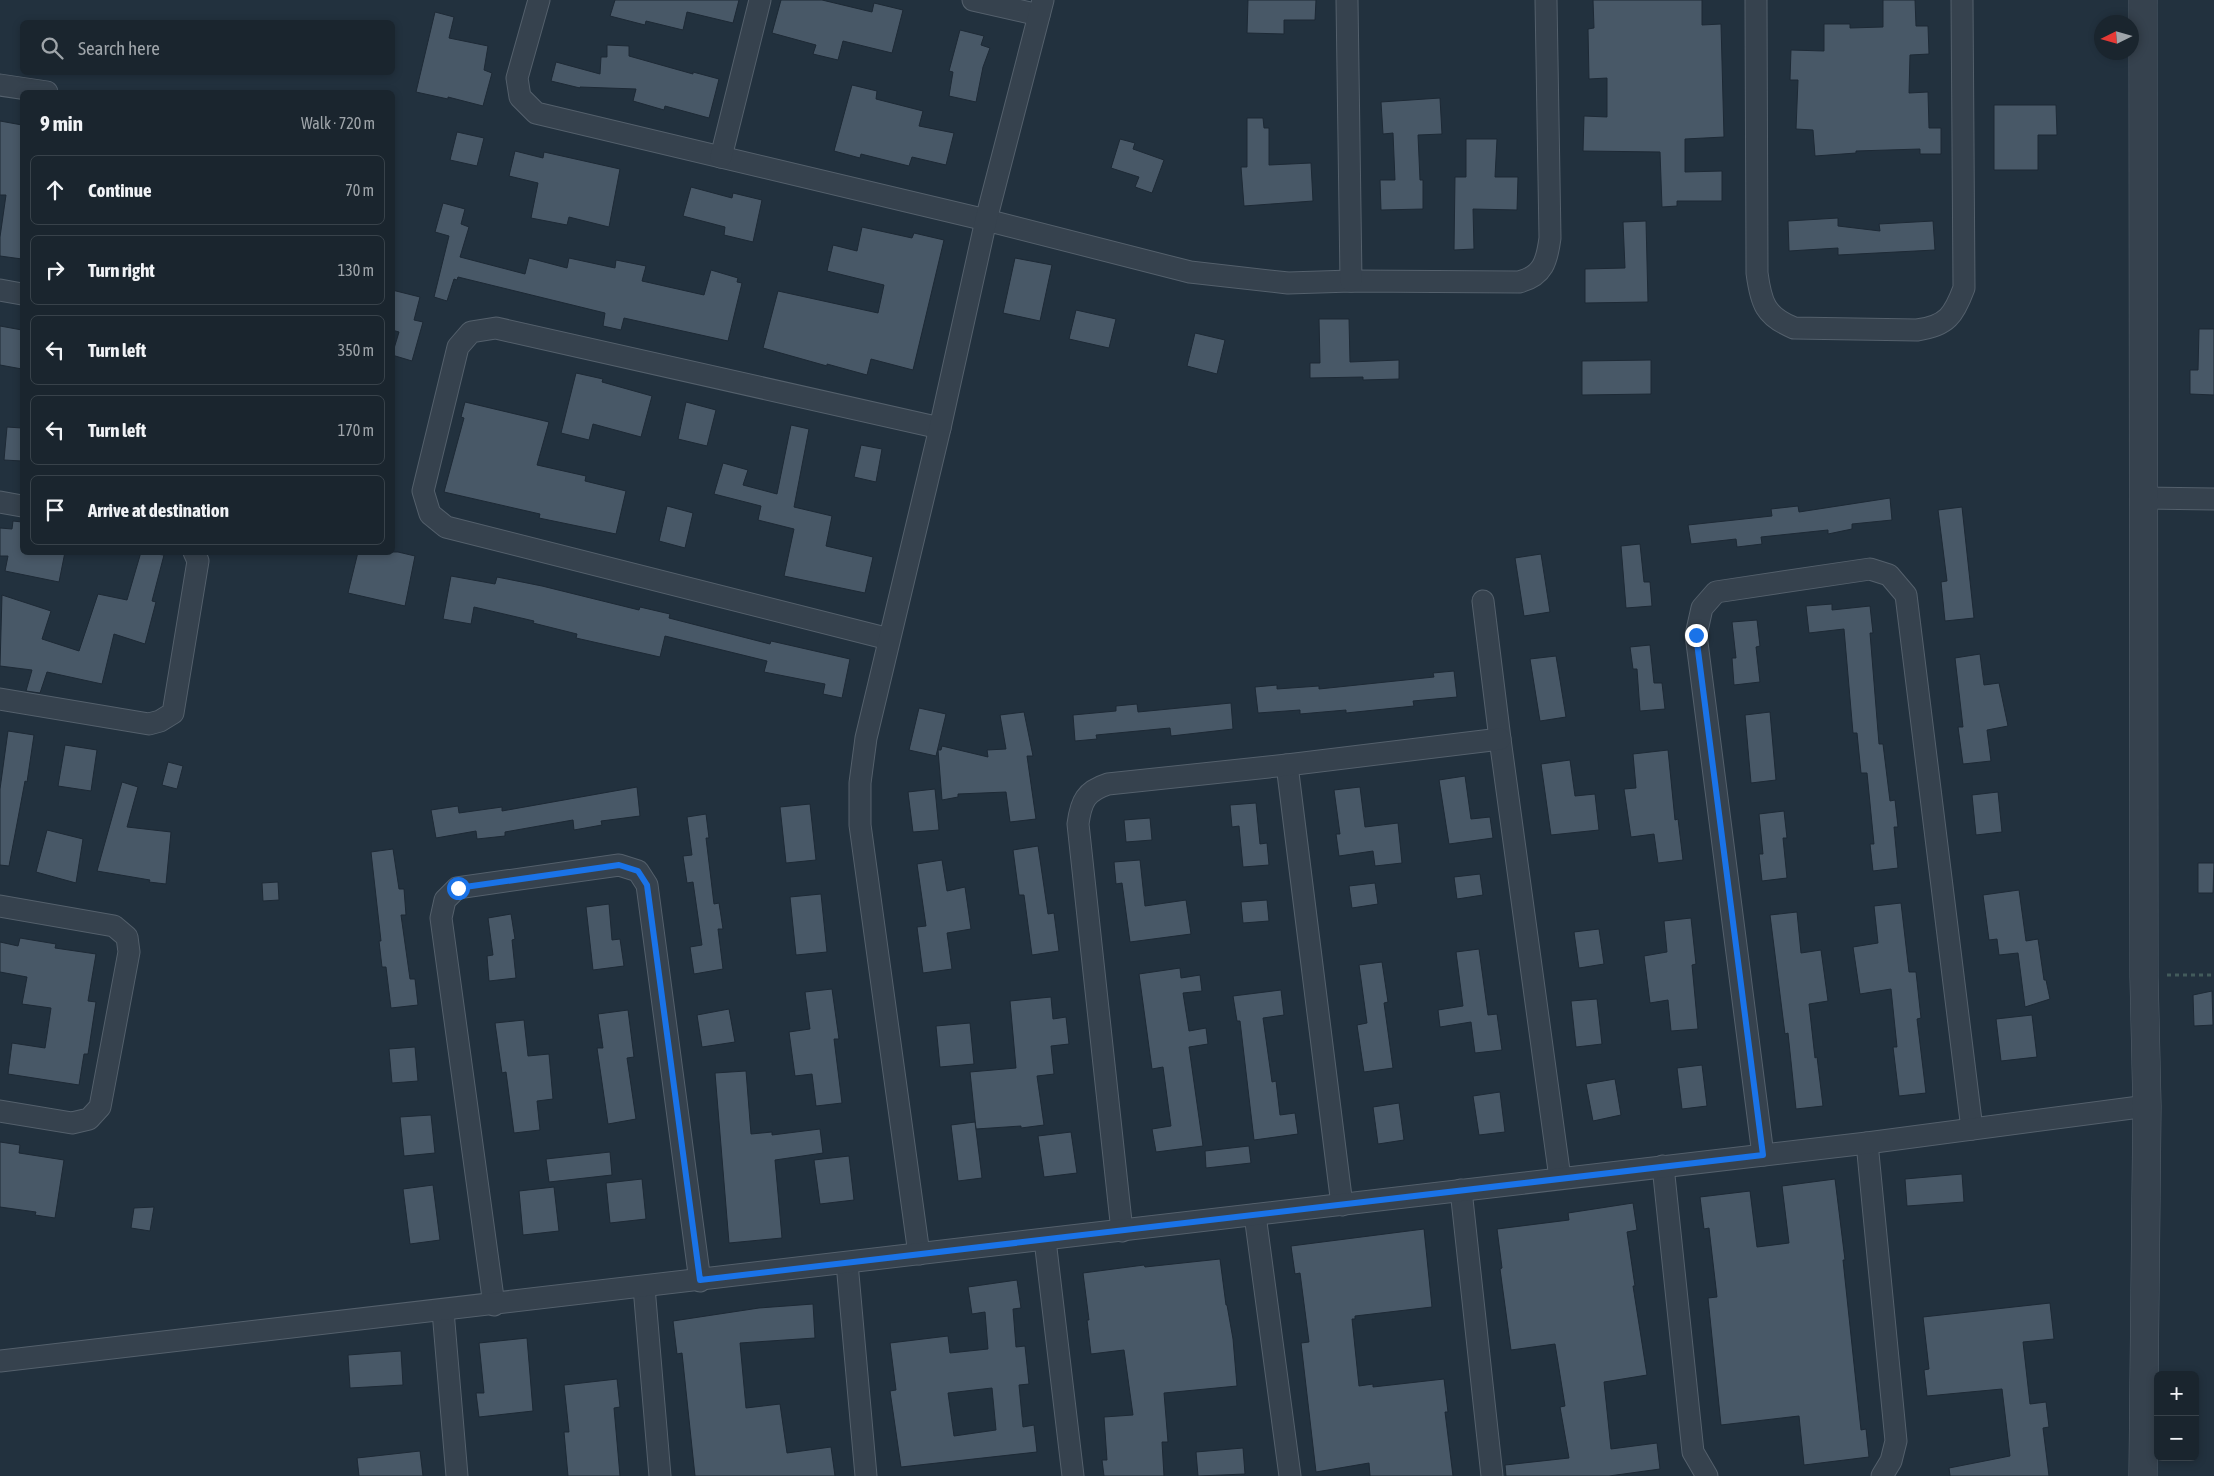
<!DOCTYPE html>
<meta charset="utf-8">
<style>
:root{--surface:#1a252e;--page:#232d36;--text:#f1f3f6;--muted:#9fa5aa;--line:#38424a}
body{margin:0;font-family:"Asap Condensed",sans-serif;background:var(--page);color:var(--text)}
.controls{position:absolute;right:15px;bottom:15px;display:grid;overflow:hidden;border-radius:8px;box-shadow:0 2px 8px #0003}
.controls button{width:45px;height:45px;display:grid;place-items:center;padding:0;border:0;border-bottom:1px solid var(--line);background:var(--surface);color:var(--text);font:25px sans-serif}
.compass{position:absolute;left:2094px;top:15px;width:45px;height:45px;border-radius:50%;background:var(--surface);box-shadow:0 2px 8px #0003;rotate:265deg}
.stop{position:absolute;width:15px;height:15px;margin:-11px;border:4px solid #1a73e8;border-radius:50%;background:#fff}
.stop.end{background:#1a73e8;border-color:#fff;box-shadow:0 1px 5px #0008}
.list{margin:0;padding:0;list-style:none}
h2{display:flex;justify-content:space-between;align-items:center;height:65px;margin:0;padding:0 20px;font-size:21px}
h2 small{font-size:16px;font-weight:400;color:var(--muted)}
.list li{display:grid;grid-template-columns:32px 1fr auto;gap:15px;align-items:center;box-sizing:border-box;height:70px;margin:0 10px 10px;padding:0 10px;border:1px solid var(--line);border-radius:8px}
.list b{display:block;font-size:19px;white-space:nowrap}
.list em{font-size:16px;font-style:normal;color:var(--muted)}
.icon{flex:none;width:28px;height:28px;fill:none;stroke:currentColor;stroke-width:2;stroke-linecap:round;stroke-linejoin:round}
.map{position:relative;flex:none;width:2214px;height:1476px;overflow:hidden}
.search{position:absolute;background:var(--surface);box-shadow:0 2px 8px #0003;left:20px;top:20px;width:375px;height:55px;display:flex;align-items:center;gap:12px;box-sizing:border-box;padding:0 18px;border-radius:8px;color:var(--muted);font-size:19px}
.panel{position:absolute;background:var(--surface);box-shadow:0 2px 8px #0003;left:20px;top:90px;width:375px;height:465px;border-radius:8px}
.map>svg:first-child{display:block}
.building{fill:#485867;stroke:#1d2935;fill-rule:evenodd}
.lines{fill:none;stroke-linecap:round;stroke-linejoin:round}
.minor-casing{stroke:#54606c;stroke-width:23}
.tertiary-casing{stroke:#54606c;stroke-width:29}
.path{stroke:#425b5b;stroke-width:3;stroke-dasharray:4 4;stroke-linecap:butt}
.minor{stroke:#36424e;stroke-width:21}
.tertiary{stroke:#36424e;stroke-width:28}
.route{stroke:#1a73e8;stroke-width:6}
</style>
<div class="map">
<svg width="2214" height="1476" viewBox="0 0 2214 1476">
<rect width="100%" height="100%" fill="#22313e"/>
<!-- building -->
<g class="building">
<polygon points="615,0 739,0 733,23 687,12 683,30 646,21 645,25 610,16"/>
<polygon points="781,0 822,0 872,12 874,3 903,10 892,53 843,41 838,60 813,54 816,45 772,33"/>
<polygon points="1248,0 1316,0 1315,20 1284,20 1284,34 1247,33"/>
<polygon points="1593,0 1702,0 1702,25 1721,24 1724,137 1685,139 1685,172 1722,171 1722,201 1677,201 1677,206 1662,207 1660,152 1583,151 1584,116 1607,117 1607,78 1589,79 1588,29 1594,28"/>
<polygon points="1883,0 1915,0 1916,26 1928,26 1929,54 1910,55 1909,93 1928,92 1929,128 1941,128 1941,154 1920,154 1920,149 1856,151 1856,153 1815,156 1813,130 1796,129 1798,80 1790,80 1791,50 1824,51 1824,24 1850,24 1850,28 1883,27"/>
<polygon points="435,12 454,17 449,38 488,46 484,70 492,73 483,106 448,97 448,99 416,92"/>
<polygon points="960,30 984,36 981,45 990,48 983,67 976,102 949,96 953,72 949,71"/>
<polygon points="607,45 629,46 629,56 693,74 693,72 719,79 709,118 665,106 664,110 633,101 636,89 580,87 580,88 551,81 556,62 600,74 601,57 607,57"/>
<polygon points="852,85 877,91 876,99 923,111 919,126 954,133 946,165 912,157 909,166 861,154 860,158 834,151"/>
<polygon points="1440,98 1442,134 1418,135 1420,180 1423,180 1423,209 1381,210 1380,180 1395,180 1393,133 1383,134 1381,102"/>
<polygon points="1994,105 2056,105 2057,135 2038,135 2038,170 1994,170"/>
<polygon points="1247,118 1263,118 1264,128 1269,128 1269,165 1311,163 1313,201 1244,206 1241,167 1247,167"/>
<polygon points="0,121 22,125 22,259 0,256 0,237 6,195 0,195"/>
<polygon points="457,132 484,138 477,166 450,160"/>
<polygon points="1120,139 1135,143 1133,149 1164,160 1152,193 1135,187 1139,177 1111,168"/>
<polygon points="1466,139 1497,139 1495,177 1518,177 1517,210 1473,209 1474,249 1454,250 1455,177 1466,177"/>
<polygon points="515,151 543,158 544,152 620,169 609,227 569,217 567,225 531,218 538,183 509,176"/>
<polygon points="691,187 732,198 733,193 762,200 753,242 724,235 725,227 683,216"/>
<polygon points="443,203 465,209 461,224 469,227 460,257 525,274 529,258 567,268 569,258 615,268 616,260 646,266 642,281 704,295 711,270 738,278 737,282 742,283 728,341 624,318 621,330 603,326 605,313 458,277 457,280 454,279 447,301 434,297 449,236 435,232"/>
<polygon points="1838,218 1838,226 1880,231 1879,224 1933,221 1935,250 1838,255 1838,248 1789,251 1788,221"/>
<polygon points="1646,221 1648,302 1585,303 1585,269 1625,268 1623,222"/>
<polygon points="862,227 912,238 914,233 944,240 913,370 871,359 867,375 827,364 827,366 763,348 778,291 878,313 884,285 827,271 833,245 857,251"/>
<polygon points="1015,258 1052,265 1040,321 1003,313"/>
<polygon points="392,290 420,297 414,320 423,322 412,361 392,355 399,332 392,330"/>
<polygon points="1076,310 1116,319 1109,348 1069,339"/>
<polygon points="1319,319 1349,319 1350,362 1399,360 1399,379 1363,380 1363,377 1310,378 1310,363 1320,363"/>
<polygon points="0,326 22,330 22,369 0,365"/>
<polygon points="2199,329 2214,329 2214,395 2190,394 2190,370 2198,370"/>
<polygon points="1195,333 1225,340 1217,374 1187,366"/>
<polygon points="1651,360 1651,394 1582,395 1582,361"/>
<polygon points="576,373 603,379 602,382 652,396 641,437 593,424 589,440 561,433"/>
<polygon points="465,402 549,422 537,465 586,476 585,481 626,491 616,534 539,518 540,514 444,492 464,418 461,417"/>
<polygon points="686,402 716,410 707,446 678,439"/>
<polygon points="791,425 809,429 794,507 832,516 826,546 873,557 865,593 784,576 794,529 758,520 761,506 714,494 723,463 748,470 743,485 777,494"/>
<polygon points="7,427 22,428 22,461 4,460"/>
<polygon points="861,445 882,449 876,482 854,477"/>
<polygon points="1890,498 1892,520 1852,524 1852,529 1828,534 1828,530 1761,537 1762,544 1737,547 1736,539 1691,544 1688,525 1772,516 1771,509 1798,506 1799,512"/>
<polygon points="667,506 693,513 685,548 659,541"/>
<polygon points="1962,507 1974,618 1945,621 1941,582 1947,581 1938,510"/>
<polygon points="13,521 22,522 22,552 65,552 59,582 5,571 8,556 0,556 0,528 12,529"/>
<polygon points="1640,544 1644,582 1650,582 1652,606 1626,608 1621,546"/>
<polygon points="141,552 164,555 152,601 156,602 145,644 114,634 102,684 47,672 40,693 26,691 32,670 0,666 2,595 51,611 42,639 79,651 98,594 127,600"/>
<polygon points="358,552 398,552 415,556 405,606 348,593"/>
<polygon points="1541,554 1550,612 1524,616 1515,558"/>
<polygon points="451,576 495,584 497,577 542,586 639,610 640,607 670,614 669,618 770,644 771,641 850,659 842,698 823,694 825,684 764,672 767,661 665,636 660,657 576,638 577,634 533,623 534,621 474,607 471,624 443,619"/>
<polygon points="1832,604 1832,610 1870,606 1873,633 1870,633 1879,744 1883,744 1890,801 1895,800 1898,827 1894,827 1898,868 1873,871 1870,844 1874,844 1867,773 1861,773 1857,733 1853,733 1844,629 1809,633 1806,606"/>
<polygon points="1757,620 1760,646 1756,647 1760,682 1734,685 1732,658 1736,658 1732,622"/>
<polygon points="1650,645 1654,683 1662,683 1665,709 1640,711 1637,669 1633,669 1630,647"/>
<polygon points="1980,654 1984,685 1999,683 2008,726 1987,730 1991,761 1963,764 1958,727 1963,727 1955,658"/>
<polygon points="1556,656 1566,717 1540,721 1530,659"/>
<polygon points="1454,671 1457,697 1413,701 1414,706 1346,713 1346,710 1300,714 1300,710 1258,713 1255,687 1277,685 1277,689 1319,686 1319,689 1434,677 1433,673"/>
<polygon points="1231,703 1233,729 1171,736 1170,728 1096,735 1097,739 1075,741 1073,715 1116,711 1116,706 1137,704 1138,712"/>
<polygon points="919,708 946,714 936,756 909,750"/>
<polygon points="1024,712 1033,756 1027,756 1036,819 1010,822 1006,792 958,794 958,797 942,800 938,750 941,750 942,746 988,757 987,750 1006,749 1000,715"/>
<polygon points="1770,712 1776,780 1751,783 1745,715"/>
<polygon points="8,731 34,735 27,782 25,781 9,866 0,865 0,789"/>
<polygon points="65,745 97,750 91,791 58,786"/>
<polygon points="1668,750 1675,820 1678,819 1683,860 1658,863 1654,834 1631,837 1624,789 1636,788 1633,754"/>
<polygon points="1570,760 1575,796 1595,794 1599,830 1551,835 1541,764"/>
<polygon points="168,762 183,766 177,789 162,785"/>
<polygon points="1465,776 1471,819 1490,817 1493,838 1449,844 1439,780"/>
<polygon points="122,782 138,787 127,827 171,832 166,884 149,882 150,880 97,871"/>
<polygon points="637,787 640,816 601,821 602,825 574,830 573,820 505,832 505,836 477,839 476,831 436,838 431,810 458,806 459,813 502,807 502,811"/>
<polygon points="1360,787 1365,827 1398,823 1402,863 1375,866 1373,851 1339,856 1336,834 1340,834 1334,790"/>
<polygon points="935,789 939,830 913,832 908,792"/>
<polygon points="1998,792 2002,832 1976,835 1972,795"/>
<polygon points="1256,803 1260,844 1267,843 1269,865 1243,867 1239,826 1232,827 1230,805"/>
<polygon points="810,804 816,860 786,863 780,807"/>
<polygon points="1784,811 1787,838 1783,838 1787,878 1762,881 1759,854 1763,854 1759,814"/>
<polygon points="706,814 709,838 706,838 714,904 719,903 723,929 718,929 723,969 694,974 690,947 702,945 693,882 687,883 683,856 692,855 687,817"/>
<polygon points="1150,818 1152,840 1126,842 1124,820"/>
<polygon points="47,830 83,839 76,883 36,872"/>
<polygon points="1038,846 1048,914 1054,913 1059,951 1032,955 1024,895 1019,895 1013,850"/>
<polygon points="393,849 399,889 404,889 406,915 401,915 410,979 415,979 418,1005 391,1008 386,967 382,967 379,941 381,941 371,852"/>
<polygon points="942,860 947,891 965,887 971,929 947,933 952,969 923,973 917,927 926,926 917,864"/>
<polygon points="1140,860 1145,906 1186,900 1191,934 1130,942 1122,883 1116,884 1114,862"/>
<polygon points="2198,863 2214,863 2213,893 2198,893"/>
<polygon points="1480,874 1483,895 1457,899 1454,877"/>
<polygon points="278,882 279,900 263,901 262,883"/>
<polygon points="1375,883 1378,904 1352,908 1349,886"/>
<polygon points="2019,890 2026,941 2038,939 2044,980 2046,980 2050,999 2025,1007 2018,953 1999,955 1997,939 1989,940 1983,895"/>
<polygon points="821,894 827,952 796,955 790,897"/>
<polygon points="1267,900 1269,921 1243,923 1241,902"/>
<polygon points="1901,903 1909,972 1916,972 1921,1018 1917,1019 1926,1093 1899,1096 1893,1047 1897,1047 1891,989 1860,994 1853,947 1878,943 1874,906"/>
<polygon points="609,904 612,940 620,939 624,966 593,970 586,907"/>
<polygon points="1797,912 1801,953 1821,950 1828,1001 1809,1004 1815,1058 1817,1057 1823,1106 1796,1109 1788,1033 1785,1034 1770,915"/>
<polygon points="511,914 515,939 512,940 516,978 489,981 487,956 493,955 488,918"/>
<polygon points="1691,918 1696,964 1692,965 1698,1029 1671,1031 1668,1000 1650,1003 1644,956 1667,952 1664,921"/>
<polygon points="1599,929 1604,964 1579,968 1574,932"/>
<polygon points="20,938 56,944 55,948 96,954 88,1001 96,1002 88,1054 84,1054 79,1085 8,1074 12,1043 45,1048 51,1008 22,1004 27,977 0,972 0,942 18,946"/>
<polygon points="1479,949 1488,1015 1497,1014 1502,1050 1475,1053 1471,1022 1440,1027 1438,1010 1463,1006 1456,952"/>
<polygon points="1382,962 1388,1002 1384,1003 1393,1068 1364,1072 1357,1025 1367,1023 1359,965"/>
<polygon points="1180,968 1181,978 1200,975 1202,991 1183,993 1189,1031 1206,1028 1208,1044 1189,1047 1203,1146 1156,1152 1152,1129 1171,1126 1163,1067 1152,1069 1139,974"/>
<polygon points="832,989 839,1039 834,1039 842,1103 816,1106 812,1074 795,1076 789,1032 810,1029 805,992"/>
<polygon points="1281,990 1284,1015 1263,1018 1272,1082 1276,1081 1280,1115 1295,1113 1298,1134 1254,1140 1240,1021 1237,1021 1233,996"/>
<polygon points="2212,991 2213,1025 2194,1026 2193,995"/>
<polygon points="1051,997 1053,1019 1066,1017 1069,1044 1051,1046 1054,1074 1037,1076 1044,1125 1021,1128 1021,1126 976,1129 970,1072 1016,1068 1010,1001"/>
<polygon points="1597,999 1602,1044 1576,1047 1571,1001"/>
<polygon points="729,1009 735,1042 702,1047 697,1015"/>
<polygon points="628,1010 634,1057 627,1058 636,1119 608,1124 597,1048 603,1048 598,1014"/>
<polygon points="2032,1015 2037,1057 2001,1061 1996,1019"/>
<polygon points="524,1020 528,1056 549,1054 553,1099 537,1101 540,1130 514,1133 506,1072 502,1073 495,1023"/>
<polygon points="970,1023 974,1064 940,1067 936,1026"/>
<polygon points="415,1047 418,1081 392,1083 389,1049"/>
<polygon points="1702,1065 1707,1106 1682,1109 1677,1068"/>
<polygon points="746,1071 751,1134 772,1132 772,1135 820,1129 823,1153 775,1160 782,1238 729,1243 715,1073"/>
<polygon points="1615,1079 1621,1115 1593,1121 1586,1084"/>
<polygon points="1500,1092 1505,1132 1479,1135 1473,1096"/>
<polygon points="1399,1103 1404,1140 1378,1144 1373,1107"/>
<polygon points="431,1115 435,1153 404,1156 400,1117"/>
<polygon points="975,1122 982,1178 958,1181 951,1125"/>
<polygon points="1071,1132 1077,1173 1044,1177 1038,1136"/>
<polygon points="0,1142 20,1145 19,1153 64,1160 55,1218 35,1215 36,1212 0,1207"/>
<polygon points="1249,1146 1251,1163 1206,1168 1205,1151"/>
<polygon points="610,1152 612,1175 549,1182 546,1159"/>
<polygon points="849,1156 854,1200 820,1204 814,1160"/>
<polygon points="1962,1174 1964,1202 1907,1206 1905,1179"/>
<polygon points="642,1179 646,1219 610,1223 606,1183"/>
<polygon points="1835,1179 1845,1260 1843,1260 1861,1430 1866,1429 1869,1457 1804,1465 1799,1416 1721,1425 1708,1298 1717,1297 1709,1228 1704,1229 1700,1197 1750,1191 1757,1247 1789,1243 1782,1186"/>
<polygon points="433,1185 440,1240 410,1244 403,1189"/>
<polygon points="554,1187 559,1231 523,1235 519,1191"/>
<polygon points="1633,1203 1637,1230 1627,1232 1635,1286 1633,1286 1647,1375 1604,1382 1611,1449 1657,1443 1660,1469 1609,1476 1506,1476 1505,1465 1569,1458 1560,1407 1565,1406 1555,1344 1511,1350 1500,1269 1502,1268 1497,1229 1569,1220 1568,1213"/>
<polygon points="154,1207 150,1231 131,1228 134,1208"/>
<polygon points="1424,1229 1432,1307 1355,1316 1355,1319 1352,1319 1359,1386 1373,1384 1373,1387 1444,1379 1448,1412 1445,1412 1453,1476 1370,1476 1369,1463 1316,1472 1301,1343 1309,1342 1300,1273 1295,1274 1291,1246"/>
<polygon points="1220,1259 1226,1305 1227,1305 1233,1339 1237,1386 1164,1393 1168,1442 1162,1442 1164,1476 1104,1476 1102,1460 1107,1460 1104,1417 1133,1415 1124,1350 1091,1354 1087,1320 1089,1320 1083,1273 1144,1265 1145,1267"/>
<path d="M1017,1280L1021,1308L1013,1309L1016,1347L1025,1346L1029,1384L1019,1385L1023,1427L1034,1425L1037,1452L901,1467L890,1391L896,1390L890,1343L948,1336L950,1353L988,1349L985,1312L972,1314L968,1287ZM992,1388L996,1430L954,1436L948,1393Z"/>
<polygon points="2050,1303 2054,1339 2023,1342 2030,1404 2046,1402 2049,1427 2043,1428 2049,1476 1950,1476 1949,1468 2010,1456 2002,1389 1927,1396 1924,1370 1929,1369 1923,1317"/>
<polygon points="813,1304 815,1338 740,1343 746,1408 780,1404 787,1453 831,1447 835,1476 695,1476 682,1353 677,1354 673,1321 759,1308"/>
<polygon points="527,1338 533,1411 479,1417 476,1393 484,1393 479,1343"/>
<polygon points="401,1351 403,1385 350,1388 348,1355"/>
<polygon points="617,1379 620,1407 614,1408 620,1476 568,1476 564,1432 569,1432 564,1385"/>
<polygon points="1243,1448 1245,1474 1198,1476 1196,1452"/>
<polygon points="420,1451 423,1476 359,1476 357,1458"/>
</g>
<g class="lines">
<!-- minor casing -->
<g class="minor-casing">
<g id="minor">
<path d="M539,0L517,78L520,97L536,113L986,220L1190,272L1288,283L1351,281L1519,282C1543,276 1547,261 1550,238L1546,0"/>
<polyline points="973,0 1039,15"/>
<polyline points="1347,0 1351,281"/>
<path d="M1756,0L1757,273C1761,303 1765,316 1794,328L1917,330C1947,326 1954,315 1964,288L1962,0"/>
<polyline points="0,85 47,92"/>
<polyline points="721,157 760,0"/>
<polyline points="0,290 22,294"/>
<polyline points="2144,498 2214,499"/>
<polyline points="0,502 22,506"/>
<polyline points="1483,601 1500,739 1560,1178"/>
<polyline points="889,639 446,527 430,514 423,491 458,347 471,332 496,328 940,428"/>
<polyline points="0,699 149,724 160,721 173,713 198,561 194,552"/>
<polyline points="1287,765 1342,1205"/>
<polyline points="0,906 114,926 127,937 129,952 100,1107 89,1119 72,1123 0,1111"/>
<polyline points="1867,1143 1896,1441 1891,1461 1882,1476"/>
<polyline points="1763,1155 1696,635 1702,608 1716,592 1870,569 1889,575 1906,595 1972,1129"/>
<polyline points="1663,1166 1693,1452 1707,1476"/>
<polyline points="1461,1190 1492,1476"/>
<polyline points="1255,1215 1290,1476"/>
<path d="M1122,1231L1078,824C1081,801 1086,791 1108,784L1287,765L1500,739"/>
<polyline points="1045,1240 1073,1476"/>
<polyline points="919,1254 860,825 860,783 866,738 940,428 986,220 1043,0"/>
<polyline points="847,1263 866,1476"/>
<polyline points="644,1287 660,1476"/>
<polyline points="494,1305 441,918 445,900 457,888 619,865 638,871 647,885 700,1281"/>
<polyline points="443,1311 457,1476"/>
<polyline points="0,1361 1867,1143 2147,1106"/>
</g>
</g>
<!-- tertiary casing -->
<g class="tertiary-casing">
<polyline id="tertiary" points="2143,0 2144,976 2147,1106 2143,1476"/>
</g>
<!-- path -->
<polyline class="path" points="2167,975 2214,975"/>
<!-- minor -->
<use href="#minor" class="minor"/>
<!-- tertiary -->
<use href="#tertiary" class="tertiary"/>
</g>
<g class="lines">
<!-- route -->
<polyline class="route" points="458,888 619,865 638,871 647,885 700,1280 1763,1155 1696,635"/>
</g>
</svg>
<div class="controls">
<button>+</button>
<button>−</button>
</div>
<svg class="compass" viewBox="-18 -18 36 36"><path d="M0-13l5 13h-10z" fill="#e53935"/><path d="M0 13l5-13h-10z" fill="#9fa5aa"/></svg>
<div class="stop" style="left:458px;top:888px"></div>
<div class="stop end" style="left:1696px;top:635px"></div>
<div class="search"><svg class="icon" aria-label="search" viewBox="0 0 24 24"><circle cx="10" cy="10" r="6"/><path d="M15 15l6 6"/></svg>Search here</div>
<section class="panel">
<h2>9 min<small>Walk · 720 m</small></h2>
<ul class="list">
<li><svg class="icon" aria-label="ahead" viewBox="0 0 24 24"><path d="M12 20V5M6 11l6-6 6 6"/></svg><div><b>Continue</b></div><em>70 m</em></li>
<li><svg class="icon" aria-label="right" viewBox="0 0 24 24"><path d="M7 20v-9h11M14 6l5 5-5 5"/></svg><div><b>Turn right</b></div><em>130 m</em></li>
<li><svg class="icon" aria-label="left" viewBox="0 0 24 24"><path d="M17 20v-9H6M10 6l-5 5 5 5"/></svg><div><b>Turn left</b></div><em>350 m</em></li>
<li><svg class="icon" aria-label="left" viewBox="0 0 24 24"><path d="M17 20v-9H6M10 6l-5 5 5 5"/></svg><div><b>Turn left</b></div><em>170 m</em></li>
<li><svg class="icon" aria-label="arrive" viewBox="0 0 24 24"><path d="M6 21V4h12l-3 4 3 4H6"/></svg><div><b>Arrive at destination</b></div></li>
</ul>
</section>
</div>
